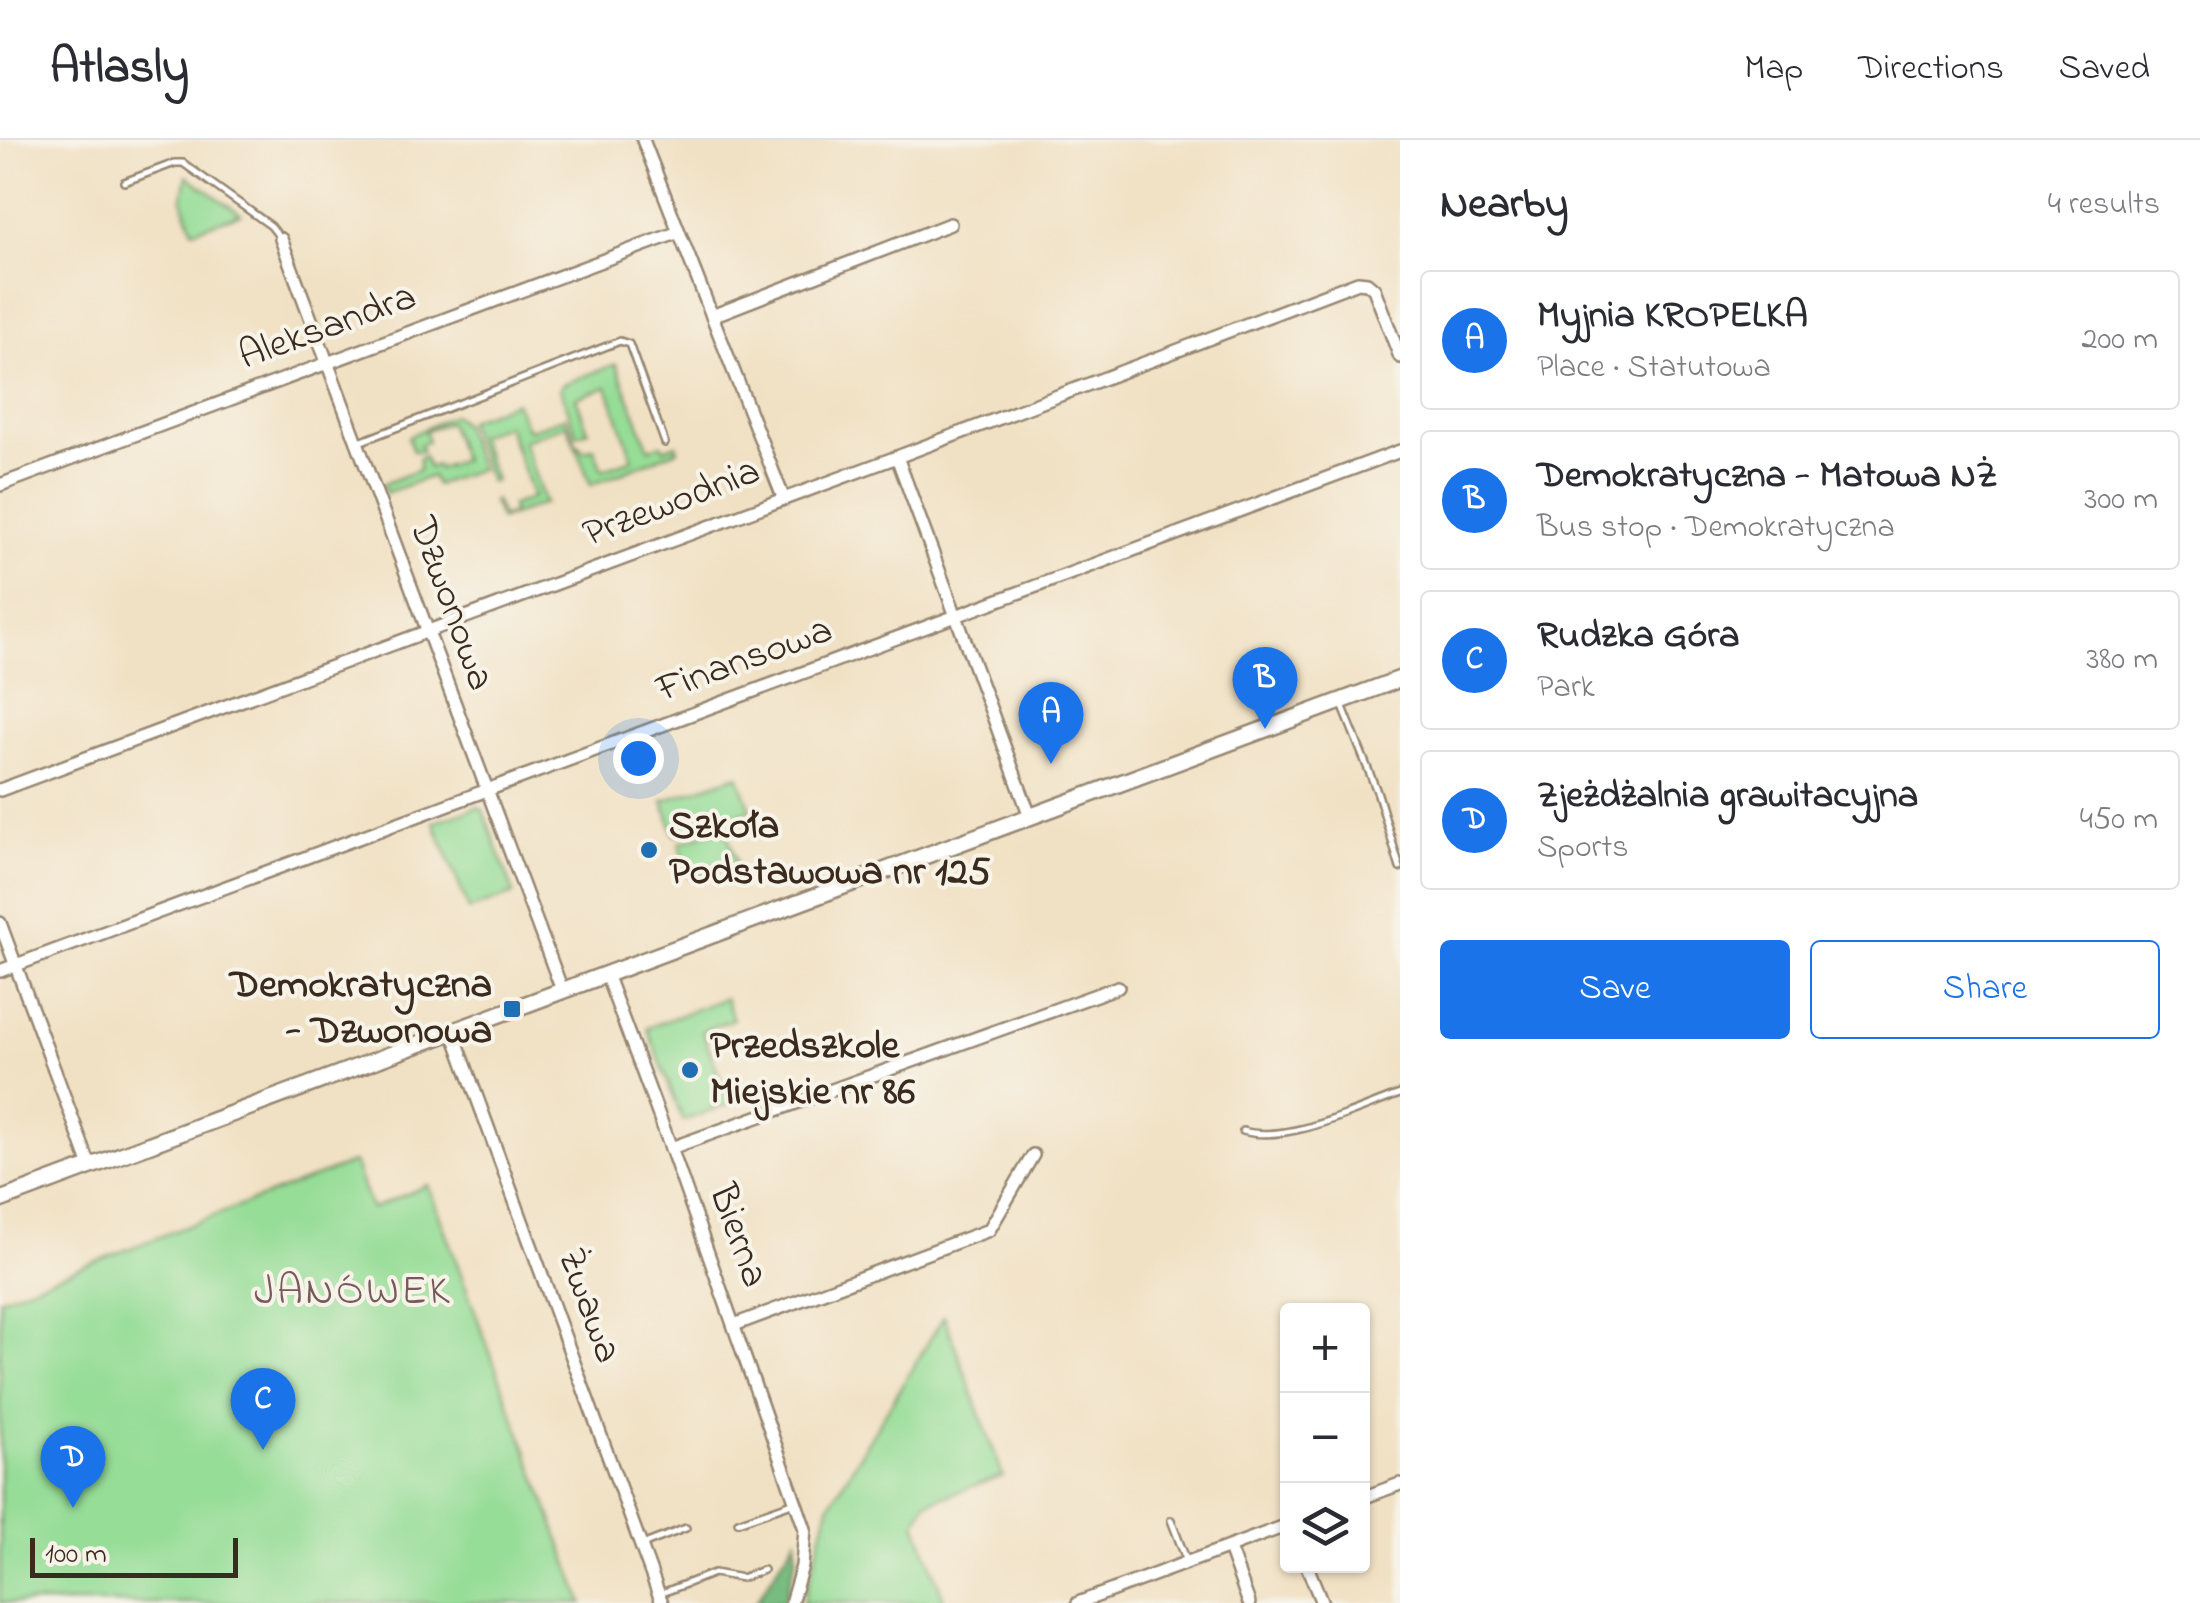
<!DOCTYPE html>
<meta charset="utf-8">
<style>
:root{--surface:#fff;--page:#f7f7f7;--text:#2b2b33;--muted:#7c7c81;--line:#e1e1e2;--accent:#1a73e8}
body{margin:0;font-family:"Indie Flower",sans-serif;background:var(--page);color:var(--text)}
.controls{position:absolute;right:30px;bottom:30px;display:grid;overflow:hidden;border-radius:10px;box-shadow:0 2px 8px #0004}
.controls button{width:90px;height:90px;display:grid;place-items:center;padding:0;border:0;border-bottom:2px solid var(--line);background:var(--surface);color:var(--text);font:50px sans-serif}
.scale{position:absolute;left:30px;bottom:25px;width:208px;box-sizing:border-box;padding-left:10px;border:5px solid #3b2a1e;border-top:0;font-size:28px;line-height:35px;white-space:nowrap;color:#3b2a1e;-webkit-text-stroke:8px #f7f3e8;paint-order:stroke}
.you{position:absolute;left:638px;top:618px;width:35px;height:35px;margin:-25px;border:8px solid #fff;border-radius:50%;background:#1a73e8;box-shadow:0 0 0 15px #1a73e833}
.badge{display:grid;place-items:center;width:65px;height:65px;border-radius:50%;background:var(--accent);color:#fff;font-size:32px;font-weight:700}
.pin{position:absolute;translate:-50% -82px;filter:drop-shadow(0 2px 5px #0008)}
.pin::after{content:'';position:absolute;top:52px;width:35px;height:30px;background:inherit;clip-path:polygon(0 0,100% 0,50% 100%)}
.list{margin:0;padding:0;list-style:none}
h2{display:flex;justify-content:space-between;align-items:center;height:130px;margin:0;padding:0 40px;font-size:42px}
h2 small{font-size:32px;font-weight:400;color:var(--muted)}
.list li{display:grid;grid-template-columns:65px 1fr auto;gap:30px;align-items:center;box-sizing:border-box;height:140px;margin:0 20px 20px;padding:0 20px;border:2px solid var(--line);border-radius:10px}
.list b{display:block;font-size:38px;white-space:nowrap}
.list p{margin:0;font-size:32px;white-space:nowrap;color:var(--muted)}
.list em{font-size:32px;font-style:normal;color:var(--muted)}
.actions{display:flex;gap:20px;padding:30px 40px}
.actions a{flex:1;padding:22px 0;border:2px solid var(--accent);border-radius:10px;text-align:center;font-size:35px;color:var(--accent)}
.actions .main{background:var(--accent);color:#fff}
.icon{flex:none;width:55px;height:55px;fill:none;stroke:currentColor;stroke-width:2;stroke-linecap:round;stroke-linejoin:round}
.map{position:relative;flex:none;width:1400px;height:1463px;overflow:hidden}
header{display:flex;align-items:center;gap:60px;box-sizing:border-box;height:140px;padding:0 50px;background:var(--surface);border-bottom:2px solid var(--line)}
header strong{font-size:48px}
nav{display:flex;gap:55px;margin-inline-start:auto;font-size:35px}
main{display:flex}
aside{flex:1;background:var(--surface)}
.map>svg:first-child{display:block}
.green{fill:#96dd97;stroke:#68845a;stroke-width:2.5}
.forest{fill:#78bc80;stroke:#5a734f;stroke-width:2.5}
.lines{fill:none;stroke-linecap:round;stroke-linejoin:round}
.lane-casing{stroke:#968671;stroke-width:10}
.street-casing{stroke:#968671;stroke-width:16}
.secondary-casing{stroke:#968671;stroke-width:20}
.lane{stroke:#fff;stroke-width:5}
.street{stroke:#fff;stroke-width:11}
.secondary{stroke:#fff;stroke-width:15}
.poi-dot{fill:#1f6fb2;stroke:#f7f3e8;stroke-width:4}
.labels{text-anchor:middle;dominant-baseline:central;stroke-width:8;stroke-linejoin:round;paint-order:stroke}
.street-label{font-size:40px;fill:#3b2a1e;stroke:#f7f3e8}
.poi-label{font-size:40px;font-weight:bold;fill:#3b2a1e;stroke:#f7f3e8;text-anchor:start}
.neighbourhood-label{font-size:42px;letter-spacing:2.5px;fill:#745a5b;stroke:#f7f3e8}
</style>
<header>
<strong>Atlasly</strong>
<nav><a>Map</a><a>Directions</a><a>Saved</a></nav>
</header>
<main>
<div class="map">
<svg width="1400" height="1463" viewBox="0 0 1400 1463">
<rect width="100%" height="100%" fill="#f7f3e8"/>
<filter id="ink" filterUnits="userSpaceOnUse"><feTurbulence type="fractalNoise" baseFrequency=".01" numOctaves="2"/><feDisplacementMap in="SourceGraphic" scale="20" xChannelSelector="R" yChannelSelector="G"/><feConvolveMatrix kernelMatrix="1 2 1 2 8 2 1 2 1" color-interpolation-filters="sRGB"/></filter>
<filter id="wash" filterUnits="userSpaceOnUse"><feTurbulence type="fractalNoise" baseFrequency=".0048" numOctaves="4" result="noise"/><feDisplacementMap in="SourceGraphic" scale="40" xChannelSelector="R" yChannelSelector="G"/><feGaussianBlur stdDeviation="2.25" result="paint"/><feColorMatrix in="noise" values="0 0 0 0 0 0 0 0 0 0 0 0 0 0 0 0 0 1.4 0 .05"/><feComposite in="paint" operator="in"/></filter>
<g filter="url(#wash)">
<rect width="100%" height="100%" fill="#f1e1c4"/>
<!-- green -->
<g class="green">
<polygon points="187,36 241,74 193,90 182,60"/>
<polygon points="616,224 649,309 662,304 664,309 676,304 678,310 591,345 567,284 523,301 545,363 500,380 493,361 495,360 502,377 513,373 511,366 533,357 507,285 478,295 495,340 490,342 467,281 515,262 528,290 566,277 576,304 584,311 594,308 602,330 633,319 607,247 576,258 588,291 577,295 560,248 563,244"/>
<polygon points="453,275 463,284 480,329 436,345 432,336 386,353 383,344 419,330 419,318 424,316 429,328 436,325 438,329 462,320 449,282 425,291 428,301 420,305 422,311 413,311 408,297"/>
<polygon points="738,635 751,670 675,696 663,661"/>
<polygon points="478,667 483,670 514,754 469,770 434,682"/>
<polygon points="725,687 737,723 691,739 679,703"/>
<polygon points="725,858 733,879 702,891 730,964 683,981 647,888"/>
<polygon points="354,1022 371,1069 428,1045 583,1463 0,1463 0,1158"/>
<polygon points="944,1176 1003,1336 927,1362 916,1382 945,1463 803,1463 829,1366"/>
</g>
<!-- forest -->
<polygon class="forest" points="796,1399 796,1419 784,1463 755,1463"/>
</g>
<g filter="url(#ink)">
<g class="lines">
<!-- lane casing -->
<g class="lane-casing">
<g id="lane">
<polyline points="124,42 175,23 183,23 271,86 281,99"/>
<polyline points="357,303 620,201 629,204 665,303"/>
<polyline points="1341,562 1378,654 1400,728"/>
<path d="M1243,991C1288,1004 1357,969 1400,954"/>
<polyline points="1171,1380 1186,1419"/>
<polyline points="738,1382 795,1362"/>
<polyline points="642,1405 686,1388"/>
<polyline points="662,1453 714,1433 742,1438 763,1430"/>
</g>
</g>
<!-- street casing -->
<g class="street-casing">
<g id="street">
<polyline points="643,0 783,357"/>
<polyline points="281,99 562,850"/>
<polyline points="712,176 950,84"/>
<polyline points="897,317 1030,676"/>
<polyline points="0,345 679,92"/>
<polyline points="0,650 897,317 1358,142 1367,143 1374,149 1400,217"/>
<polyline points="0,783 90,1026"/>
<polyline points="0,831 1400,311"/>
<polyline points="606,834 671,1008 805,1389 802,1426 791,1463"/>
<polyline points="453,892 662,1463"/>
<polyline points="671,1008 1118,847"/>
<polyline points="734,1185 989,1090 1033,1015"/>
<polyline points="1362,1358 1400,1344"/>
<polyline points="1229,1408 1249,1463"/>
<polyline points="1307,1426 1322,1463"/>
<polyline points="1078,1463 1288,1385"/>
</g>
</g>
<!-- secondary casing -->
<g class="secondary-casing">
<polyline id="secondary" points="0,1060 1400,539"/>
</g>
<!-- lane -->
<use href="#lane" class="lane"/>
<!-- street -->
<use href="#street" class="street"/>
<!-- secondary -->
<use href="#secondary" class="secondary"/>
</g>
</g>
<!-- markers -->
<g class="poi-dot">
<circle cx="649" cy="710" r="10"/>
<rect x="502" y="859" width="20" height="20" rx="5"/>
<circle cx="690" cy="930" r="10"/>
</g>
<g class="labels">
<!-- street labels -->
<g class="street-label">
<text transform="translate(328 188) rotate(-20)">Aleksandra</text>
<text transform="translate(672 364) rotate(-21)">Przewodnia</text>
<text transform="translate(450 464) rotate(70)">Dzwonowa</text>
<text transform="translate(745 521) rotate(-20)">Finansowa</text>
<text transform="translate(737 1096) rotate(70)">Bierna</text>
<text transform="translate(588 1166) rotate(70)">Żwawa</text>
</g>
<!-- poi labels -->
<g class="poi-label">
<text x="669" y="687">Szkoła<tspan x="669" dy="46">Podstawowa nr 125</tspan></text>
<text x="492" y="846" text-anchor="end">Demokratyczna<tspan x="492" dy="46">- Dzwonowa</tspan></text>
<text x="710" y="907">Przedszkole<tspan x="710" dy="46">Miejskie nr 86</tspan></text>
</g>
<!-- neighbourhood labels -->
<g class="neighbourhood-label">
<text x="353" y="1152">JANÓWEK</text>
</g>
</g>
</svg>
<div class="controls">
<button>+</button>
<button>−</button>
<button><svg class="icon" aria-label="layers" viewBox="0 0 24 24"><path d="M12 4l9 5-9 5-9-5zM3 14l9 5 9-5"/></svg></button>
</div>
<div class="scale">100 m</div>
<div class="you"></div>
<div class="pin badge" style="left:1051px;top:624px">A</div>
<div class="pin badge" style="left:1265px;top:589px">B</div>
<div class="pin badge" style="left:263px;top:1310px">C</div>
<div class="pin badge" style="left:73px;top:1368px">D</div>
</div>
<aside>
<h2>Nearby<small>4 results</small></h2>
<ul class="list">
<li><span class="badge">A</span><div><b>Myjnia KROPELKA</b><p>Place · Statutowa</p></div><em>200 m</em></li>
<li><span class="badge">B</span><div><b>Demokratyczna - Matowa NŻ</b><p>Bus stop · Demokratyczna</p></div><em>300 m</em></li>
<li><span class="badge">C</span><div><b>Rudzka Góra</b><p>Park</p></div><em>380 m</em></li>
<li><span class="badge">D</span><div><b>Zjeżdżalnia grawitacyjna</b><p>Sports</p></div><em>450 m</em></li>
</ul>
<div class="actions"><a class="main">Save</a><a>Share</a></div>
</aside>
</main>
